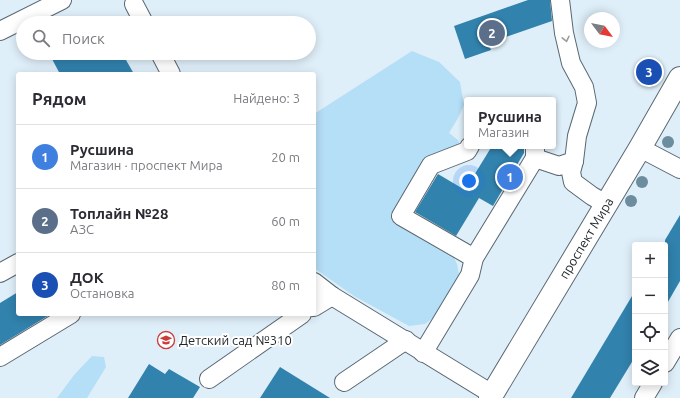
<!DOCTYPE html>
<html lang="ru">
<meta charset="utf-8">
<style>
:root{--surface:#fff;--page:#f2f2f3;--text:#2b2b33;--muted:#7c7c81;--line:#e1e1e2;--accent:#0f766e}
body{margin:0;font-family:Ubuntu,sans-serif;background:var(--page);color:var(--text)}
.controls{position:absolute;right:12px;bottom:12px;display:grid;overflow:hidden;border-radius:4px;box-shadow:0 2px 10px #0003}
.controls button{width:36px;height:36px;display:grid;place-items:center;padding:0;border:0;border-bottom:1px solid var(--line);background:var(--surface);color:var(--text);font:20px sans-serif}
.compass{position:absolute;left:584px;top:12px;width:36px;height:36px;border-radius:50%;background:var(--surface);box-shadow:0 2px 10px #0003;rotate:122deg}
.you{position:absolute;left:469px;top:181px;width:14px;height:14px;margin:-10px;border:3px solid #fff;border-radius:50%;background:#1a73e8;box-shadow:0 0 0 6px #1a73e833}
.badge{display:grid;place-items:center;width:26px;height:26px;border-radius:50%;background:var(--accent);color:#fff;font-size:13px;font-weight:700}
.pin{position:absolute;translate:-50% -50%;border:2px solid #fff;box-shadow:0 1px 4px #0006}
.popup{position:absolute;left:464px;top:97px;width:92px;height:52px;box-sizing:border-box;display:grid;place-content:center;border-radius:4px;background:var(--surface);filter:drop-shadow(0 1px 3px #0005);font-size:13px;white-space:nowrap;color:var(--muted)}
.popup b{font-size:15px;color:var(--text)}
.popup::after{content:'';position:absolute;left:50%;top:100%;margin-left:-8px;border:8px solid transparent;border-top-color:var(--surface)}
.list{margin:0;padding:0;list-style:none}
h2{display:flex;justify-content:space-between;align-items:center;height:52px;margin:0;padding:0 16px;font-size:17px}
h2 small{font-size:13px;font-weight:400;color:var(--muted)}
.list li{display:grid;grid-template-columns:26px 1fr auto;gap:12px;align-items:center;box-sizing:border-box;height:64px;padding:0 16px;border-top:1px solid var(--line)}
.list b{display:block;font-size:15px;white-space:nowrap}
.list p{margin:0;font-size:13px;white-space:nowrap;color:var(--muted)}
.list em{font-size:13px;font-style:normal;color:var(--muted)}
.icon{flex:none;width:22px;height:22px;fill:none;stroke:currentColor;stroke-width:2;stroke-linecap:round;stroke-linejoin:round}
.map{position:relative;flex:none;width:680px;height:398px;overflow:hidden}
.search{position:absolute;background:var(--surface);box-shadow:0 2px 10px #0003;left:16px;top:16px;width:300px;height:44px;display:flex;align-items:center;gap:10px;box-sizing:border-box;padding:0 14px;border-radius:22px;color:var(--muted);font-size:15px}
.panel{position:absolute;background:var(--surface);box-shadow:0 2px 10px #0003;left:16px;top:72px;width:300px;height:244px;border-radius:4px}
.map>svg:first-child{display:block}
.green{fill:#b5def7}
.building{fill:#3182ad}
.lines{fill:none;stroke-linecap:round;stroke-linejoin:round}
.minor-casing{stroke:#5a6871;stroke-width:20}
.major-casing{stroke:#5a6871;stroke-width:24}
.minor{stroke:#fff;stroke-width:18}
.major{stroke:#fff;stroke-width:22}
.tree{fill:#6c8d9e}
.oneway{stroke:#9a9d9e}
.labels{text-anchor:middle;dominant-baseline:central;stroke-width:4;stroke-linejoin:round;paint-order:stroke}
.street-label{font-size:13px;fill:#1f2528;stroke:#fff}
.poi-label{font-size:13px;fill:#1f2528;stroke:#fff;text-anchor:start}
</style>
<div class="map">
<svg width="680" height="398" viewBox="0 0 680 398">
<rect width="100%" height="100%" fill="#dfeff9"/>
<!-- green -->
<g class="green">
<polygon points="412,51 439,62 460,82 464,105 458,118 449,133 458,140 460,147 425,159 392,218 452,253 457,264 460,280 441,312 425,324 409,326 354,296 314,268 314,114"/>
<polygon points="92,356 104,357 106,367 87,398 57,398 74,375"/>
</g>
<!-- building -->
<g class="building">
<polygon points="528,0 550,0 552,21 488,43 491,50 465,59 454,26"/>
<polygon points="63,53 122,53 134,74 60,74 52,59"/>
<polygon points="492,146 524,146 524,153 493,206 479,198 456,236 415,212 438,174 465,190"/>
<polygon points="680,215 680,281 665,307 665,240"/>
<polygon points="635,291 635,357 610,398 571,398"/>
<polygon points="18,292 18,314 51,314 0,345 0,303"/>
<polygon points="149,364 165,374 169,369 200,387 193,398 128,398"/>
<polygon points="280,367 330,398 260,398"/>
</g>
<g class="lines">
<!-- minor casing -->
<g class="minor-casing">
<g id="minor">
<polyline points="560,0 564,33 571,63 584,87 587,103 577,136 574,161 571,172 573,182 592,196 606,204"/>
<polyline points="134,4 144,23"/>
<polyline points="0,31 62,0"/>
<polyline points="160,53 171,74"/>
<polyline points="470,146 467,151 431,165 401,216 474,258"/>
<polyline points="640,148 680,169"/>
<polyline points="535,158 559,166 574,161"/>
<polyline points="0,273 18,263"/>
<polyline points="314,282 332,296 492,394"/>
<polyline points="314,307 332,296"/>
<polyline points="423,353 470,275 474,258 535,158 535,146"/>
<polyline points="0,357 71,314"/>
<polyline points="665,363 680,338"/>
<polyline points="209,379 302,314"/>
<polyline points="344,382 406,340"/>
<polyline points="644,398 653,383"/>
</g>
</g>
<!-- major casing -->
<g class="major-casing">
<polyline id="major" points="490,398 640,148 680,78"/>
</g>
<!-- minor -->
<use href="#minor" class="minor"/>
<!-- major -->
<use href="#major" class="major"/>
</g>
<!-- trees -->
<g class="tree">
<circle cx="668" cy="142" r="6"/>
<circle cx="642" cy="182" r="6"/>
<circle cx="631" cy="201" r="6"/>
</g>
<!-- one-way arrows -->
<defs><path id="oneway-chevron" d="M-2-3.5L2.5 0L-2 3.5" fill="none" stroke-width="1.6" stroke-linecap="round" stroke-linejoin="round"/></defs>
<use class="oneway" href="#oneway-chevron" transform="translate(566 39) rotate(77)"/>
<!-- icons -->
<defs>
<g id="school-ring" transform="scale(0.9)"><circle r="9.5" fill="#fff" stroke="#cb3c3b" stroke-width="1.5"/><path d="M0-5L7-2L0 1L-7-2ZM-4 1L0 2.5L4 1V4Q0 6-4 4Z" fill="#cb3c3b"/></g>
</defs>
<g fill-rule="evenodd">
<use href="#school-ring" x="166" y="340"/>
</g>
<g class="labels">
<!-- street labels -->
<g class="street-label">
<text transform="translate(586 238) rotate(-59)">проспект Мира</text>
</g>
<!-- poi labels -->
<g class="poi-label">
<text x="179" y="340">Детский сад №310</text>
</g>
</g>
</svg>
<div class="controls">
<button>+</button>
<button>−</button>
<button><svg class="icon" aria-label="locate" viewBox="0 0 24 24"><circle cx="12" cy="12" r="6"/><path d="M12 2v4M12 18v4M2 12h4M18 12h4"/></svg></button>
<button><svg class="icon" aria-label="layers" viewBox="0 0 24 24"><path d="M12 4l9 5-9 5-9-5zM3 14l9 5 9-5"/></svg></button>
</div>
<svg class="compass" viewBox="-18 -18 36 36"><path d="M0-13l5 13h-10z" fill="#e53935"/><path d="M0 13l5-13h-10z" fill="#7c7c81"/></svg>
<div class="you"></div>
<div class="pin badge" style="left:510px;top:177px;background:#3f7fe0">1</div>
<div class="popup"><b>Русшина</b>Магазин</div>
<div class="pin badge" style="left:492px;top:33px;background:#5c6f8a">2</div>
<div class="pin badge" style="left:649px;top:72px;background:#1a4fb4">3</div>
<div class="search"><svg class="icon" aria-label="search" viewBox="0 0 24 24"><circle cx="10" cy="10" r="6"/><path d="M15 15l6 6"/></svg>Поиск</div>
<section class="panel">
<h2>Рядом<small>Найдено: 3</small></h2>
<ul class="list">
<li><span class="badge" style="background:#3f7fe0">1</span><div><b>Русшина</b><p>Магазин · проспект Мира</p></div><em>20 m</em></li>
<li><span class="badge" style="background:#5c6f8a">2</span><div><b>Топлайн №28</b><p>АЗС</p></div><em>60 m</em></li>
<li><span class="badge" style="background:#1a4fb4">3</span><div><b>ДОК</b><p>Остановка</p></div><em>80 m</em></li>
</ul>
</section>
</div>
